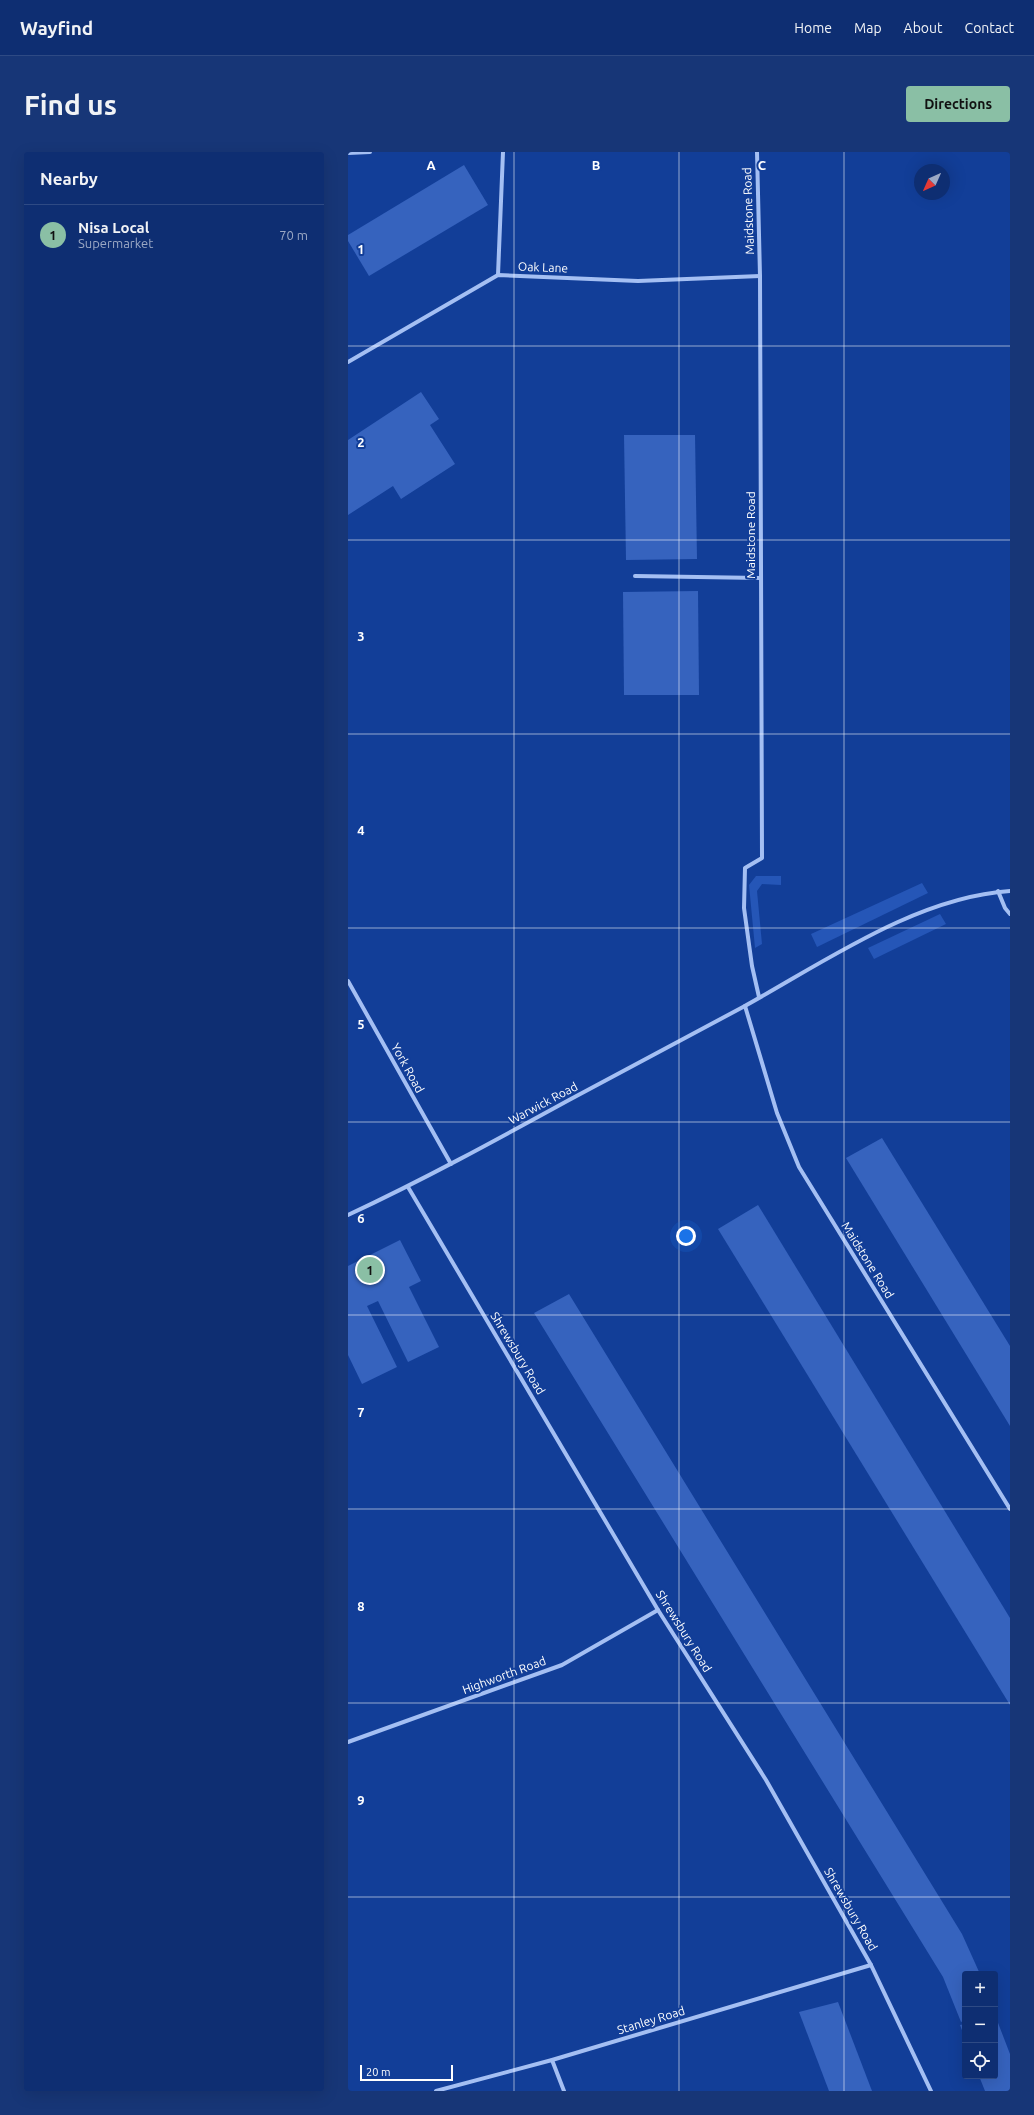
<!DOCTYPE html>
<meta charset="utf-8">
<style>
:root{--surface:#0e2e72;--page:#173677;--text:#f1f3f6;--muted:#9ba8c4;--line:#2e4a84;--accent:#8abfa5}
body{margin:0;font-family:Ubuntu,sans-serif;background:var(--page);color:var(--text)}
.controls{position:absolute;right:12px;bottom:12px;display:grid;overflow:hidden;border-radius:4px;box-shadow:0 4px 16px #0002}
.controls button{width:36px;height:36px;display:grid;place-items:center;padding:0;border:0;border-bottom:1px solid var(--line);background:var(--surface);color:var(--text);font:20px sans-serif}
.compass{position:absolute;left:566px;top:12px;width:36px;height:36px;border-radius:50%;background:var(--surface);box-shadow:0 4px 16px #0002;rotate:225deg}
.scale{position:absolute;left:12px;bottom:10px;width:93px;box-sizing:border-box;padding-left:4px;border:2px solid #fff;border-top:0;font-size:11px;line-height:14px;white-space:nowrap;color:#fff;-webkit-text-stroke:3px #123e98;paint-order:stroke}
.you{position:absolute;left:338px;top:1084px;width:14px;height:14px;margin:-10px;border:3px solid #fff;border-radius:50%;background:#1a73e8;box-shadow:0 0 0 6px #1a73e833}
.badge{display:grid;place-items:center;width:26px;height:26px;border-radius:50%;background:var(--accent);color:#111;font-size:13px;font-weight:700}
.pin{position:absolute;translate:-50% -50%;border:2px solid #fff;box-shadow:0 1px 4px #0006}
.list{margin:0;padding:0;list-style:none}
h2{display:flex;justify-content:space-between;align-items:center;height:52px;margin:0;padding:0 16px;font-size:17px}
h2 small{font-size:13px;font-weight:400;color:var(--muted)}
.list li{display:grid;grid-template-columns:26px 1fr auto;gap:12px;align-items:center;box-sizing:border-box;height:60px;padding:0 16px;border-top:1px solid var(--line)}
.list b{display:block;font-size:15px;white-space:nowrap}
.list p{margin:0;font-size:13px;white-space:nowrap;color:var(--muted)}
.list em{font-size:13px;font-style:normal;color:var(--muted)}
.icon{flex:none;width:22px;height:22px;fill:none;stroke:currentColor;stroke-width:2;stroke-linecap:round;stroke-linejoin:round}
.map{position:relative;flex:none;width:662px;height:1939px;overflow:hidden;border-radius:4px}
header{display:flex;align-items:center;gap:24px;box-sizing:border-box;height:56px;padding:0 20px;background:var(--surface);border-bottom:1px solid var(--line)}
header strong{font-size:19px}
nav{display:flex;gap:22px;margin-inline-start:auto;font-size:14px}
.intro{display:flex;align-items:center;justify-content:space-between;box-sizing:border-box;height:96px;padding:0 24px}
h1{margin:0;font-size:28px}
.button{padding:10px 18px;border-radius:4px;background:var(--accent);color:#111;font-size:14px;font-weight:700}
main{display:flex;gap:24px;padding:0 24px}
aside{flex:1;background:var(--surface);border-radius:4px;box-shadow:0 4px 16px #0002}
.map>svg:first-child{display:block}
.green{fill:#2556b7}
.building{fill:#3663be}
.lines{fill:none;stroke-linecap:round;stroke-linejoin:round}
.minor{stroke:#a4bff3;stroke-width:4}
.grid{fill:none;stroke:#fff;stroke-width:1;stroke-opacity:0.55}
.labels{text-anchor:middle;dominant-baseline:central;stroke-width:4;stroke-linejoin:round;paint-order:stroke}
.street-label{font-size:12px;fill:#fff;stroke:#123e98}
.grid-label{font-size:13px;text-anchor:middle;font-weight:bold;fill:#fff;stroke:#123e98;stroke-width:4;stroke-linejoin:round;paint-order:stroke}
</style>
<header>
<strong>Wayfind</strong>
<nav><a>Home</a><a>Map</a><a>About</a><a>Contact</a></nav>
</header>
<div class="intro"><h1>Find us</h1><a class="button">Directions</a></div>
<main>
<aside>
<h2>Nearby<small></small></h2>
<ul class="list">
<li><span class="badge">1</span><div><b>Nisa Local</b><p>Supermarket</p></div><em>70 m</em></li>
</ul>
</aside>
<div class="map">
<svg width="662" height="1939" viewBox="0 0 662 1939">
<rect width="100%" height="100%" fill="#123e98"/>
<!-- green -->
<g class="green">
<polygon points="408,724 433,724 433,733 414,732 409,739 414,792 407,796 401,733"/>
<polygon points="574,731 580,741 469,795 463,782"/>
<polygon points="592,762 598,772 526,807 520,796"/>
</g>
<!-- building -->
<g class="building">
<polygon points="116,13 140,53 21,124 0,89 0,83"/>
<polygon points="73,240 91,267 82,273 107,312 53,347 45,334 0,363 0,288"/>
<polygon points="276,283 347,283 349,407 278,408"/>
<polygon points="350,439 351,543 276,543 275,440"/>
<polygon points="534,986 662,1194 662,1274 498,1006"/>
<polygon points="410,1053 662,1466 662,1553 370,1077"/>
<polygon points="52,1088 73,1129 61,1135 91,1195 60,1210 30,1149 19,1154 49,1215 14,1232 0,1203 0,1114"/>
<polygon points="221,1142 614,1782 632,1822 617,1822 617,1868 613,1870 595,1825 186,1161"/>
<polygon points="490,1850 524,1939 481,1939 451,1860"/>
<polygon points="647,1863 662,1902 662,1939 637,1939 631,1924 647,1924"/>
<polygon points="617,1872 617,1886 612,1873"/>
</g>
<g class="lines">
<!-- minor -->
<g class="minor">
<polyline points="409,0 412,124 414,706 397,716 396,756 404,814 411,845"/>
<polyline points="0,1 22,0"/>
<polyline points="150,123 155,0"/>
<polyline points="0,210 150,123 290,129 412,124"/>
<polyline points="287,424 412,426"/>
<polyline points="650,739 657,756 662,762"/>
<polyline points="0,829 103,1012"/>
<polyline points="397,854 429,961 451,1015 662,1357"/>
<polyline points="60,1035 310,1458 418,1628 523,1813 583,1939"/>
<path d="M0,1063C75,1028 148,988 221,948C279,917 337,886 395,855C475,811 568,745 662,739"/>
<polyline points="0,1590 214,1513 310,1458"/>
<polyline points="204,1908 216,1939"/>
<polyline points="88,1939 204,1908 523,1813"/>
</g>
</g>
<!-- grid -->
<path class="grid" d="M166,0V1939M331,0V1939M496,0V1939M0,194H662M0,388H662M0,582H662M0,776H662M0,970H662M0,1163H662M0,1357H662M0,1551H662M0,1745H662"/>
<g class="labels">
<!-- street labels -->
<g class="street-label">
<text transform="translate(400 59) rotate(-92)">Maidstone Road</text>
<text transform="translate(195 115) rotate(2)">Oak Lane</text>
<text transform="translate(402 383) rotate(-90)">Maidstone Road</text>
<text transform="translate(60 916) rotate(61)">York Road</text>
<text transform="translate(195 951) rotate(-28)">Warwick Road</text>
<text transform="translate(520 1108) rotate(58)">Maidstone Road</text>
<text transform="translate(170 1201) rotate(59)">Shrewsbury Road</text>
<text transform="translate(336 1479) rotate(58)">Shrewsbury Road</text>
<text transform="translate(156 1523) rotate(-20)">Highworth Road</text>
<text transform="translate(503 1757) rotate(60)">Shrewsbury Road</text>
<text transform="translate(303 1868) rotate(-17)">Stanley Road</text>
</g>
</g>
<g class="grid-label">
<text x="83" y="18">A</text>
<text x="248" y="18">B</text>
<text x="414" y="18">C</text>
<text x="13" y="102">1</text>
<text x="13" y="295">2</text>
<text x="13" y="489">3</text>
<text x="13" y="683">4</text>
<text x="13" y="877">5</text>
<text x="13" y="1071">6</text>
<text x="13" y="1265">7</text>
<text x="13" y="1459">8</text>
<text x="13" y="1653">9</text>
</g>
</svg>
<div class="controls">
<button>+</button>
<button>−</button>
<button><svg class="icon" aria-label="locate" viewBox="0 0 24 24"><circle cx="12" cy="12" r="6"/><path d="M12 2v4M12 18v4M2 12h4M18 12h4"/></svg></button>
</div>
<svg class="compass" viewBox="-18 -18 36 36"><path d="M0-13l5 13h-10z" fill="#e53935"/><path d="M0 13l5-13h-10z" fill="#9ba8c4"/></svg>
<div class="scale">20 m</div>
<div class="you"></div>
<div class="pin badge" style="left:22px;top:1118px">1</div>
</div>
</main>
